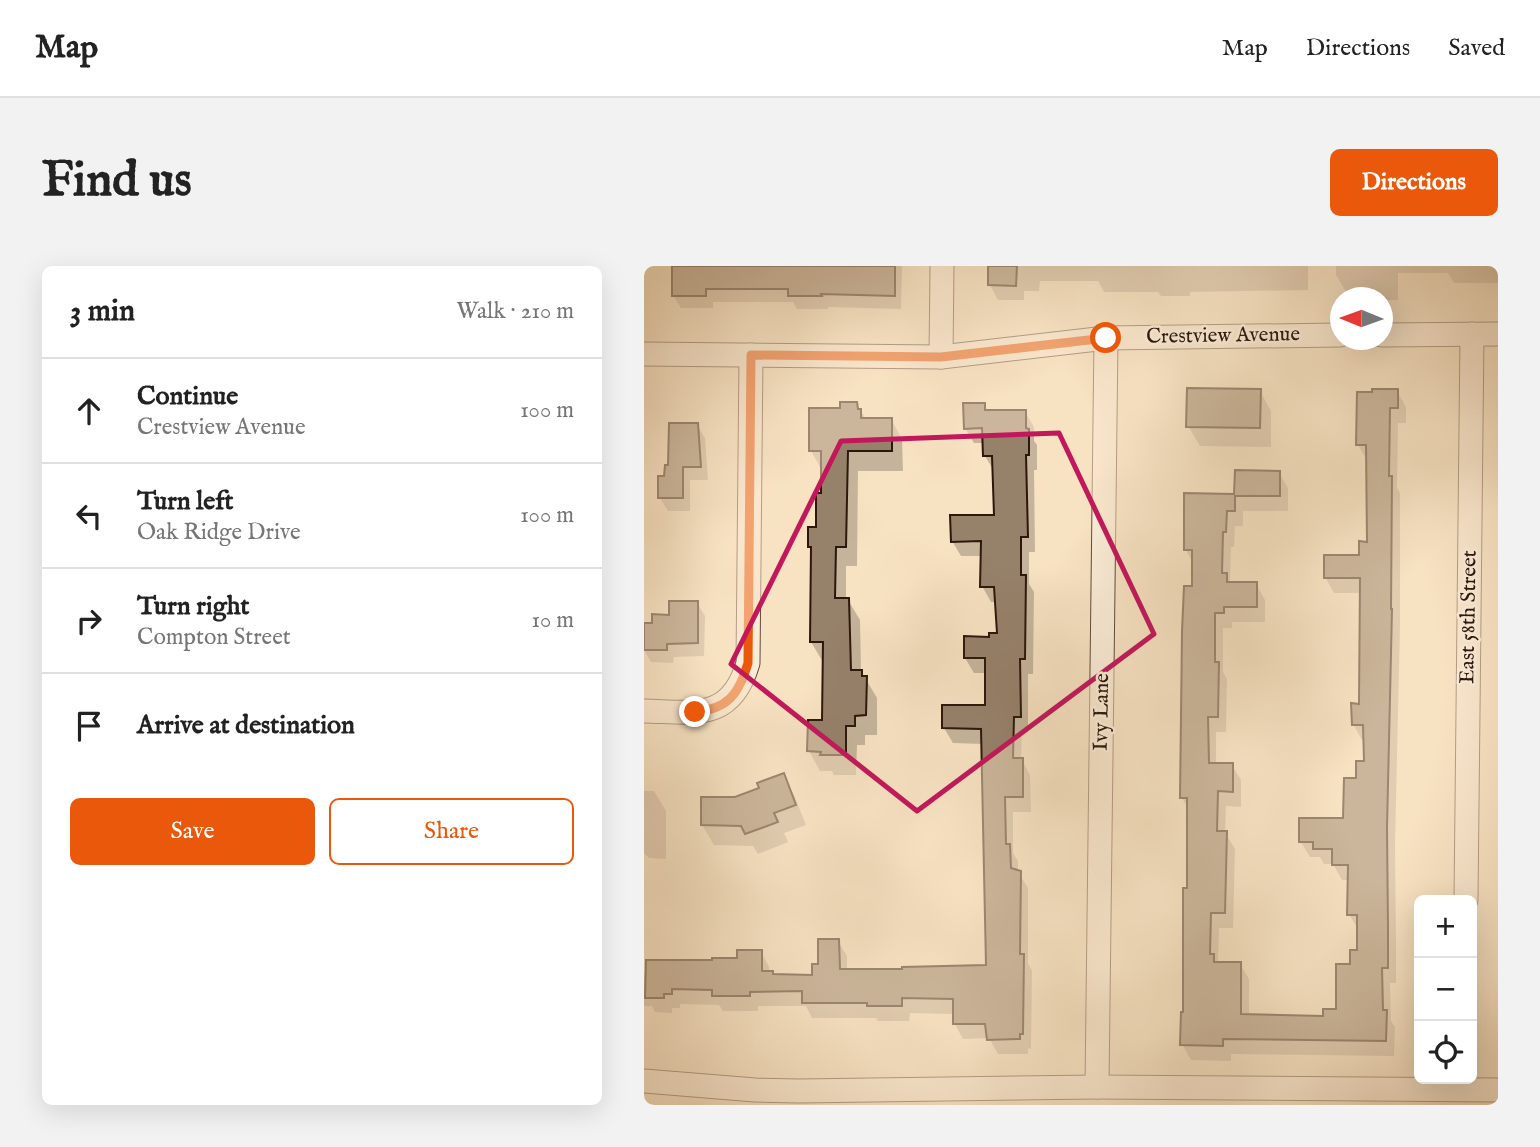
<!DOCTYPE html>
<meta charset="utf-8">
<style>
:root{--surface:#fff;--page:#f2f2f2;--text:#222;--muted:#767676;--line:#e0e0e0;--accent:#ea580c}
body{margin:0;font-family:"IM FELL English",serif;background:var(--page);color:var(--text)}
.controls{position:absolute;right:21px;bottom:21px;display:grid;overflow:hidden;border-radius:10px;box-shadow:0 7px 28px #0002}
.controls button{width:63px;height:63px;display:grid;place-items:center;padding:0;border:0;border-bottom:2px solid var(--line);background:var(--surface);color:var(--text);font:35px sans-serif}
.compass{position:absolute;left:686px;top:21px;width:63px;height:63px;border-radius:50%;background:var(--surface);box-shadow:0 7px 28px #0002;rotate:271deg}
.stop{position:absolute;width:21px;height:21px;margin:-16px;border:5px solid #ea580c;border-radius:50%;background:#fff}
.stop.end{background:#ea580c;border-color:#fff;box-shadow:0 2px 7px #0008}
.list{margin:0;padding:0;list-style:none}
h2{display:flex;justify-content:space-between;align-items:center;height:91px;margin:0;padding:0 28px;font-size:30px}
h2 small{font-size:23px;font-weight:400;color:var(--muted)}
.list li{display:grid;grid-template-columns:46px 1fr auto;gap:21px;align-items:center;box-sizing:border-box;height:105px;padding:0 28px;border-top:2px solid var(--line)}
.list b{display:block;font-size:26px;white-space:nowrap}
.list p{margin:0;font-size:23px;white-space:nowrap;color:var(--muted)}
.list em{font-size:23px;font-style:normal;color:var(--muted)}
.actions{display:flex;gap:14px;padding:21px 28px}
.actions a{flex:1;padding:16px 0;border:2px solid var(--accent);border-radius:10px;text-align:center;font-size:24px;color:var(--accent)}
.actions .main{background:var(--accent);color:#fff}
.icon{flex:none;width:38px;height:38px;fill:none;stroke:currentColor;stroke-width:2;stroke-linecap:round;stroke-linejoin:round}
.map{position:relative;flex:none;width:854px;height:839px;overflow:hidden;border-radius:10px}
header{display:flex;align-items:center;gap:42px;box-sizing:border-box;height:98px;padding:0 35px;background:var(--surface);border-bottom:2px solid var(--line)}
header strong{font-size:33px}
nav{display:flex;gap:38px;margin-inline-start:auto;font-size:24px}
.intro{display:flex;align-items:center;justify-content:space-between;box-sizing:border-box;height:168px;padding:0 42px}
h1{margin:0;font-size:49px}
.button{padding:18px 32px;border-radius:10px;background:var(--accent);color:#fff;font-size:24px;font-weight:700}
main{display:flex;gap:42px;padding:0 42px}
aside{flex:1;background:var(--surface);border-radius:10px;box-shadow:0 7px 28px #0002}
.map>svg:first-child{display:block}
.shadow{fill:#0003}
.building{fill:#96816b;stroke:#2d170d;stroke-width:2}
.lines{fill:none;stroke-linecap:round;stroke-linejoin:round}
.minor-casing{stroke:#604a3a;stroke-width:25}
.minor{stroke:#faecd7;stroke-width:23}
.route{stroke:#ea580c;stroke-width:9}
.marked{fill:none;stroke:#c2185b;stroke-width:5;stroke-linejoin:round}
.labels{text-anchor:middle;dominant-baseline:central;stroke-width:5;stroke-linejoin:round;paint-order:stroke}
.street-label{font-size:21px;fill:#2d170d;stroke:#faecd7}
</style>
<header>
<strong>Map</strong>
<nav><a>Map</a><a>Directions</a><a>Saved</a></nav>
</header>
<div class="intro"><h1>Find us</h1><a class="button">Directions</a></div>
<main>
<aside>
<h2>3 min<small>Walk · 210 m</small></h2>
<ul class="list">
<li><svg class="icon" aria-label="ahead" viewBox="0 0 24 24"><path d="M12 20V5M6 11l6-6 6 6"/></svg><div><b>Continue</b><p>Crestview Avenue</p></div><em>100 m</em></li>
<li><svg class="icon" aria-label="left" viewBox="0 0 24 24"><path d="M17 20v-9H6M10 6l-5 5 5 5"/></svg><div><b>Turn left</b><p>Oak Ridge Drive</p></div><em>100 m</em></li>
<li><svg class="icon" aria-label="right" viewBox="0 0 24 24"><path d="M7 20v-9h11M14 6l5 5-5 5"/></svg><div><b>Turn right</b><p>Compton Street</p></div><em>10 m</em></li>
<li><svg class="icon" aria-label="arrive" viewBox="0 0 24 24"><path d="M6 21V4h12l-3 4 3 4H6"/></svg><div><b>Arrive at destination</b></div></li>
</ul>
<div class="actions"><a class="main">Save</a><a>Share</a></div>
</aside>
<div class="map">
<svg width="854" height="839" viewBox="0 0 854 839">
<rect width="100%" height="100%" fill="#f7e2c2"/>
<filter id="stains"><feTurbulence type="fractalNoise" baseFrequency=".00286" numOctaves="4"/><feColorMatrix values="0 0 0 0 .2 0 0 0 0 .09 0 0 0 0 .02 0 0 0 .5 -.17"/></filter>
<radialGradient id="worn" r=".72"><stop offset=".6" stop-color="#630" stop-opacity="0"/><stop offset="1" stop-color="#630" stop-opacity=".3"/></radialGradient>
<!-- shadow -->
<g class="shadow">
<polygon points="30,0 258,0 257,43 184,41 184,43 153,43 149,36 69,36 69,42 37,42 29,29"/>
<polygon points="346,0 664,0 664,24 546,26 546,30 517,30 514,26 460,26 454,15 396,15 395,25 380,25 380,34 354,34 346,19"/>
<polygon points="692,0 854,0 854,17 810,17 804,7 754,7 754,34 738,34 738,32 730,32 729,29 704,29 692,9"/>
<polygon points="616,125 627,145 627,181 556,180 544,160"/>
<polygon points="753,125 762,141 762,157 754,157 753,222 756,227 756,360 751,578 752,678 752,717 746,717 747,755 751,761 750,790 587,788 587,795 547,794 538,778 541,748 545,544 538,532 550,298 541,283 541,228 592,229 635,207 644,222 644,245 599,245 599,260 591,260 590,281 587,281 586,316 588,318 612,318 621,334 621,356 588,356 588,362 579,362 579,406 583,413 582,466 572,466 572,499 588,499 597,514 597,541 582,540 581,567 591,583 589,662 575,662 574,698 596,698 605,713 605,750 681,752 694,745 707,700 715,686 715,665 705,648 705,614 698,614 689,598 680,598 676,591 666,591 657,576 701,554 714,514 722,496 721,474 718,474 709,458 717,439 719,327 690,327 681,311 717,291 725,277 723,194 714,179"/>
<polygon points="212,137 222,153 247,153 258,173 259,205 214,205 213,300 202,300 202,334 204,334 216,354 217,405 233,432 233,469 221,469 221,479 213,479 212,509 190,509 188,505 176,505 165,485 180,456 179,396 167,376 169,285 166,281 174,263 179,229 179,206 167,185 198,144"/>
<polygon points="340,139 344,146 381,146 390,161 390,175 393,179 393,204 390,204 391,286 385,286 385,318 390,326 389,408 384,408 384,466 378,466 377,492 386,509 387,546 369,546 369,587 374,595 374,606 384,622 384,697 388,705 387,783 384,782 384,788 354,788 345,772 319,773 311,758 311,748 266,747 265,755 234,755 232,752 168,752 162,740 114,740 114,745 79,745 75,739 36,738 36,742 28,742 28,747 11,746 8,740 0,740 0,709 95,693 117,686 125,701 125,707 130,710 170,711 194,675 203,690 203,704 344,701 339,478 309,477 300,462 343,441 342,407 330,407 321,392 355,369 354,336 347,336 338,320 339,290 317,290 308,275 351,250 350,205 341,190 341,177 330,177 321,162"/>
<polygon points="53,159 61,172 64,214 46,214 46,245 24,245 16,232 22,212 26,200"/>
<polygon points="53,337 61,350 60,390 30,391 29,397 7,396 0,384 0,359 9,359"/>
<polygon points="139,509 150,529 162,559 140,567 144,576 114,588 109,580 70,579 58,559 92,533 117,523"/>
<polygon points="0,525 10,525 22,545 22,593 5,592 0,587"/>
</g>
<!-- building -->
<g class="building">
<polygon points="28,0 251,0 251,30 177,28 178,30 144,30 144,23 62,23 62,30 28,30"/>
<polygon points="344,0 373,0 372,20 344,19"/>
<polygon points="543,122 617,123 616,162 542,161"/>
<polygon points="728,123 754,123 754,142 746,142 745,210 748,210 747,343 748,343 743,562 744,662 744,702 738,702 739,744 743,744 742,775 579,773 579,780 536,779 537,746 539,746 539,622 543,622 543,532 536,532 538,365 540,320 548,320 548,284 540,284 540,227 590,228 591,204 636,205 636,230 591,230 591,245 583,245 582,266 579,266 578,307 583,307 583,316 613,316 613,341 580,341 580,347 571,347 571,396 575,396 574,451 564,451 565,497 589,497 589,526 574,525 573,565 583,565 581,647 567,647 566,688 570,688 570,696 597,696 597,748 679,750 679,743 692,743 692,698 706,698 706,684 713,684 713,649 703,649 704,599 688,599 688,583 669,583 669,576 655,576 655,552 699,552 700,512 712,512 712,495 720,495 719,459 708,459 707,437 715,438 716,312 680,312 680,289 715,289 715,275 723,276 722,179 712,179 713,126 728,126"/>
<polygon points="196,136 213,136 214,143 217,143 217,152 248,152 248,185 204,185 202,281 192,281 191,332 205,332 207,404 218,404 218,410 223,410 222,449 211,450 211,460 202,460 202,489 176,489 177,486 163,485 164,454 178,454 179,376 166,376 167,281 164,281 164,261 172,261 172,227 177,227 177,185 165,185 165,142 196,142"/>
<polygon points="319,137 341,137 341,144 382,144 382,162 385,163 385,189 382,189 384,271 377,271 377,309 382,309 381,393 376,393 377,451 370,451 369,492 379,492 379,531 361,531 362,578 366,578 367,602 377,605 376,688 380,688 379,768 376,768 376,773 343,774 341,758 309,758 309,733 258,732 258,740 223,740 223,737 158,737 158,725 106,726 106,730 68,730 68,724 28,723 28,728 20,728 20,732 1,732 2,694 68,694 68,692 93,692 93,684 118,684 118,705 129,705 129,708 168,709 168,698 174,698 174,673 195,673 196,703 258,703 258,701 342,699 337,463 298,462 298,439 341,439 341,392 320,392 320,370 345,371 345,367 353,367 350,321 336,321 337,275 307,276 306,249 350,249 348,190 339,190 338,162 320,163"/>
<polygon points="25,157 54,157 57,201 39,201 39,232 14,232 14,210 20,210 21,199 24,199"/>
<polygon points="25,335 54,335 54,377 23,378 23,384 0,384 0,357 8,357 8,348 25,349"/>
<polygon points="140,507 152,539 130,547 134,556 101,568 97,560 57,559 57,531 91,531 115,522 113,517"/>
</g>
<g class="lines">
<!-- minor casing -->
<g class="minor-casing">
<g id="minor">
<polyline points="738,69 854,68"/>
<polyline points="0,88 297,91 462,72 696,69"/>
<polyline points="297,91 298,0"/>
<path d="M0,445C50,446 87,456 104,397L107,89"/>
<polyline points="822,634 828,68"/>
<polyline points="0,815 111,824 155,825 453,821 854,824"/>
<polyline points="453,821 462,72"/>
</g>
</g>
<!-- minor -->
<use href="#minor" class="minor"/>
</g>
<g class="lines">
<!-- route -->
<path class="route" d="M51,446C84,443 95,428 104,397L107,89L297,91L462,72"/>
</g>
<!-- marked area -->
<path d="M0 0H854V839H0ZM415,167L510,368L273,545L87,398L197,175Z" fill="#f7e2c2" fill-opacity=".55" fill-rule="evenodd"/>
<path class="marked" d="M415,167L510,368L273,545L87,398L197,175Z"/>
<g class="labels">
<!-- street labels -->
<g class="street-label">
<text transform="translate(579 70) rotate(-1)">Crestview Avenue</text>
<text transform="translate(825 351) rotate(-89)">East 58th Street</text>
<text transform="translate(458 446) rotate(-89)">Ivy Lane</text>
</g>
</g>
<rect width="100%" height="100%" filter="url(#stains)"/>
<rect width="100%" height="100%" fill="url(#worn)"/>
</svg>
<div class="controls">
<button>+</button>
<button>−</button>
<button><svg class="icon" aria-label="locate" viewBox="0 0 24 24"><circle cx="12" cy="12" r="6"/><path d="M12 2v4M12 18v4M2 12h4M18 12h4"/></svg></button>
</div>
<svg class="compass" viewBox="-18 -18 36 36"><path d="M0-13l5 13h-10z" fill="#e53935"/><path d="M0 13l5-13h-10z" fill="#767676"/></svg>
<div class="stop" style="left:462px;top:72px"></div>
<div class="stop end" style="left:51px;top:446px"></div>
</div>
</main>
